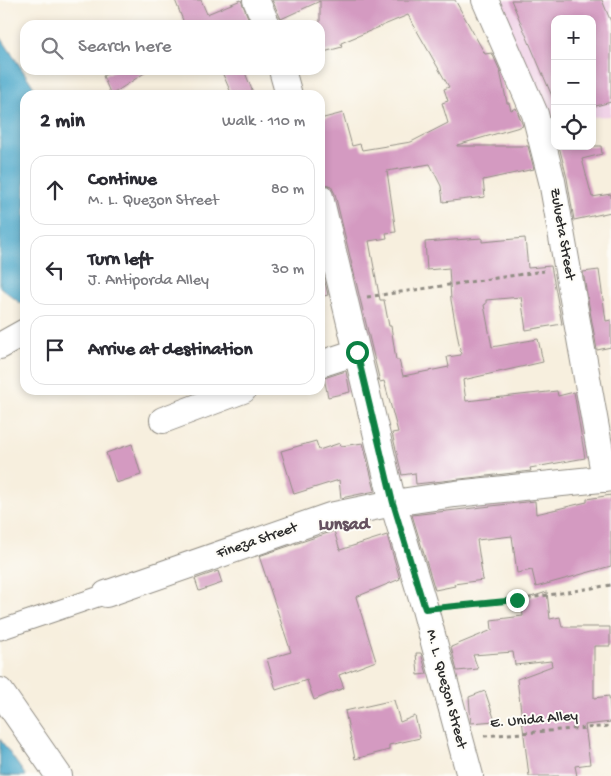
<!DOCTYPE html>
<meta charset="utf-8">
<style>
:root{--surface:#fff;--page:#f2f2f3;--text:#2b2b33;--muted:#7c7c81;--line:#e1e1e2}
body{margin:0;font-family:"Gochi Hand",sans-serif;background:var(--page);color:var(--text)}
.controls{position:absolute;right:15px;top:15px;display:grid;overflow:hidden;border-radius:10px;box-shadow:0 2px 8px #0003}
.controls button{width:45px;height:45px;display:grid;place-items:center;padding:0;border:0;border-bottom:1px solid var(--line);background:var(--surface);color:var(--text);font:25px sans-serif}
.stop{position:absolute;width:15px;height:15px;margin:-11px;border:4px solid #0b8043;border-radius:50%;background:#fff}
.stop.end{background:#0b8043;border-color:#fff;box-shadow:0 1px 5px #0008}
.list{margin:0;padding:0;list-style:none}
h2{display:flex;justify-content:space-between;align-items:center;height:65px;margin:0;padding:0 20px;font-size:21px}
h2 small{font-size:16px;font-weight:400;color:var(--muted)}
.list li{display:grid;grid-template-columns:32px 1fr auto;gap:15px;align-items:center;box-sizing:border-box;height:70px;margin:0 10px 10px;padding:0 10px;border:1px solid var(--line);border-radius:15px}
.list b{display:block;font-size:19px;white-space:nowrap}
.list p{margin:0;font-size:16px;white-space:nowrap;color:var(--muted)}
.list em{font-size:16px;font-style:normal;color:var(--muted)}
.icon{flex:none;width:28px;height:28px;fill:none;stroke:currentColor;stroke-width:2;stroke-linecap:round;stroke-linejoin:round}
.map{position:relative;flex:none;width:611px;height:776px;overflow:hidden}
.search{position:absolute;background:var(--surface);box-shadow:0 2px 8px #0003;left:20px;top:20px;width:305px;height:55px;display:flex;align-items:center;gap:12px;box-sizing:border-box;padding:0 18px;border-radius:15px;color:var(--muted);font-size:19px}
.panel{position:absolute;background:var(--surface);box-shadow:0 2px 8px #0003;left:20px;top:90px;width:305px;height:305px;border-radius:15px}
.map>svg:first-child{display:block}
.built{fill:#efd0e6}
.water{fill:#4ba8ca;stroke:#3b6a7a}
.building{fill:#d49ac1}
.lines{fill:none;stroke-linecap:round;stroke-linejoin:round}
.pedestrian-casing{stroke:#918d84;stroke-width:21}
.minor-casing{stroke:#918d84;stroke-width:28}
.path{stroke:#918d84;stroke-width:3;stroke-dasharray:4 4;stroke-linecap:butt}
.pedestrian{stroke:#fff;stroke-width:19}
.minor{stroke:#fff;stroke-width:26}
.route{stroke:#0b8043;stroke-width:6}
.labels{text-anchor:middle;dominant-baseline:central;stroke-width:4;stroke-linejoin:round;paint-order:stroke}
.street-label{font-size:15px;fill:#2b2b2b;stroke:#fdfcf7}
.quarter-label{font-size:18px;font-weight:bold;fill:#665260;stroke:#fdfcf7}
</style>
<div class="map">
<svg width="611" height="776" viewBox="0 0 611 776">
<rect width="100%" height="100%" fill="#fdfcf7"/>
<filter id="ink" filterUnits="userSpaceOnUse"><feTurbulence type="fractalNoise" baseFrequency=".02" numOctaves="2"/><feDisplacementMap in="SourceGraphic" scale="10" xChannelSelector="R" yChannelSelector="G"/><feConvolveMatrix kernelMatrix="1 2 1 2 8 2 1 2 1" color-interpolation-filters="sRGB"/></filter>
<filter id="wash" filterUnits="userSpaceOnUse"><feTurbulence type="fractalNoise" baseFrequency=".0096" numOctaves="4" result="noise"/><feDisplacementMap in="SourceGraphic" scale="20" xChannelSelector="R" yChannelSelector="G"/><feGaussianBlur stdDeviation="1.12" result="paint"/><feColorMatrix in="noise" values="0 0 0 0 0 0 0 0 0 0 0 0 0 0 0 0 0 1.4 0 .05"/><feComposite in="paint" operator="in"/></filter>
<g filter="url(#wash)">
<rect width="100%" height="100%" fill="#f7efde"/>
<!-- built -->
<polygon class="built" points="494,0 611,0 611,116 592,117 592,19 555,19 555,119 547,120"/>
<!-- water -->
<g class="water">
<polygon points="0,36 39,95 25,95 25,301 20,303 0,287"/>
<polygon points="0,739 26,776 0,776"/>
</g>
<g id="blocks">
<!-- building -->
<g class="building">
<polygon points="175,0 201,0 207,14 241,0 251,25 182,25 184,23"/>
<polygon points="272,0 455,0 485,54 492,53 500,71 507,103 509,103 511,110 516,108 523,126 457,145 457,146 528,146 534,169 483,180 485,197 443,202 441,186 430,164 387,171 396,232 386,233 387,238 369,241 380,300 384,300 389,326 391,326 396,360 399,360 403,376 449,367 447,357 461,355 451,300 449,268 427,270 425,242 482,238 482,242 525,238 528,268 551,266 562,324 526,330 521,297 486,300 486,304 484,305 492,347 538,339 543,362 463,380 466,401 557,391 558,396 574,392 585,458 530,468 531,471 416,484 415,473 402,475 392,433 398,432 384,381 380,382 335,194 331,186 320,182 320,119 343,113 352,146 360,144 362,150 411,142 448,123 442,103 448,101 444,89 449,87 408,15 341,43 342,47 320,53 320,1 281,19"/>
<polygon points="511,0 602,0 611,22 611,102 592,107 592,19 555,19 555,103"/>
<polygon points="115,70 149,70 111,95 103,76"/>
<polygon points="221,70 244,70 254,95 232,95"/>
<polygon points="559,146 601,146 602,154 582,159 592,197 611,194 611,212 574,220 567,178"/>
<polygon points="599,270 606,321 611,320 611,347 597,350 583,272"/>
<polygon points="323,274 328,295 320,297 320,275"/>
<polygon points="346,371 350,392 328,397 324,378"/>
<polygon points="316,441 319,450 340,443 341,446 363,443 375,491 341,498 339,480 294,494 281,451"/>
<polygon points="132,444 141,475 116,483 106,453"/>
<polygon points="611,495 611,566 536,587 532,570 517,573 512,536 477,540 483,580 454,584 455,586 435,590 412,515 535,501 536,514 587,502 587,499"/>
<polygon points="334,531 340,550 387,535 400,579 356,597 376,661 339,675 344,688 314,700 307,680 276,690 267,659 291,652 259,556"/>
<polygon points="218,571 222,583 199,591 195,579"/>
<polygon points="547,592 550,619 560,617 562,627 610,627 610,646 594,646 594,698 609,696 611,722 585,725 590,764 575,766 577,776 529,776 517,679 552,666 551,661 515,665 513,652 473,655 478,669 457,671 451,647 492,630 491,620 523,616 521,600"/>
<polygon points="416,653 421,653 427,674 418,675"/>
<polygon points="485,691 495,721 471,723 469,697"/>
<polygon points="394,700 400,722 415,716 420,738 389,745 389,750 355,759 345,711"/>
</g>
</g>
</g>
<g filter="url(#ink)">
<use href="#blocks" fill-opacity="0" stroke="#918d84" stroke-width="1"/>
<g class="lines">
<!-- pedestrian casing -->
<g class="pedestrian-casing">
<polyline id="pedestrian" points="0,630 106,594"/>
</g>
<!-- minor casing -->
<g class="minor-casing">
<g id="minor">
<polyline points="256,0 267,25"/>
<polyline points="485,0 535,114 552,181 605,479"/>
<polyline points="282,70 289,95"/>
<polyline points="320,197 393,503 425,609 470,776"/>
<polyline points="0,346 25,332"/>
<polyline points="320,364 357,352"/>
<polyline points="163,420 243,390"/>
<polyline points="106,594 330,516 393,503 455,494 611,478"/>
<polyline points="0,691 59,776"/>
</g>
</g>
<!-- path -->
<g class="path">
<polyline points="367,297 544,271"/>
<polyline points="448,606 517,600 611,585"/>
<polyline points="484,736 611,726"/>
</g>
<!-- pedestrian -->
<use href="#pedestrian" class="pedestrian"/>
<!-- minor -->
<use href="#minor" class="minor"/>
</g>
</g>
<g class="lines" filter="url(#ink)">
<!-- route -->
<polyline class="route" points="357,352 393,503 425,609 517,600"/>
</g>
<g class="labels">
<!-- street labels -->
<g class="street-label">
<text transform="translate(562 234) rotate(80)">Zulueta Street</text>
<text transform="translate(257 541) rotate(-19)">Fineza Street</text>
<text transform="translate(446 689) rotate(75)">M. L. Quezon Street</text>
<text transform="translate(534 720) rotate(-5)">E. Unida Alley</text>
</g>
<!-- quarter labels -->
<g class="quarter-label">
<text x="344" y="525">Lunsad</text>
</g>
</g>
</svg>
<div class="controls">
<button>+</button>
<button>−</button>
<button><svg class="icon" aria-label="locate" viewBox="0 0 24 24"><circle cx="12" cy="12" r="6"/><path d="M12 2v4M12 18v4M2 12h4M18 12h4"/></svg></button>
</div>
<div class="stop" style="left:357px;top:352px"></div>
<div class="stop end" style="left:517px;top:600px"></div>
<div class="search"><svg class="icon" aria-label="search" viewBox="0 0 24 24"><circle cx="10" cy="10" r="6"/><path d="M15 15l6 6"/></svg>Search here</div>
<section class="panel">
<h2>2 min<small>Walk · 110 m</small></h2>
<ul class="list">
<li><svg class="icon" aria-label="ahead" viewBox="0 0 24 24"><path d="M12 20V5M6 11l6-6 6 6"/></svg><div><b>Continue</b><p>M. L. Quezon Street</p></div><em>80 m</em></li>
<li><svg class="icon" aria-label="left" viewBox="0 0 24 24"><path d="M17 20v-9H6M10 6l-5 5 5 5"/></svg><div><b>Turn left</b><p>J. Antiporda Alley</p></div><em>30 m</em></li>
<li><svg class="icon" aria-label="arrive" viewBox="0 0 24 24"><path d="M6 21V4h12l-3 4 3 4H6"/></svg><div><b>Arrive at destination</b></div></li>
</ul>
</section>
</div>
